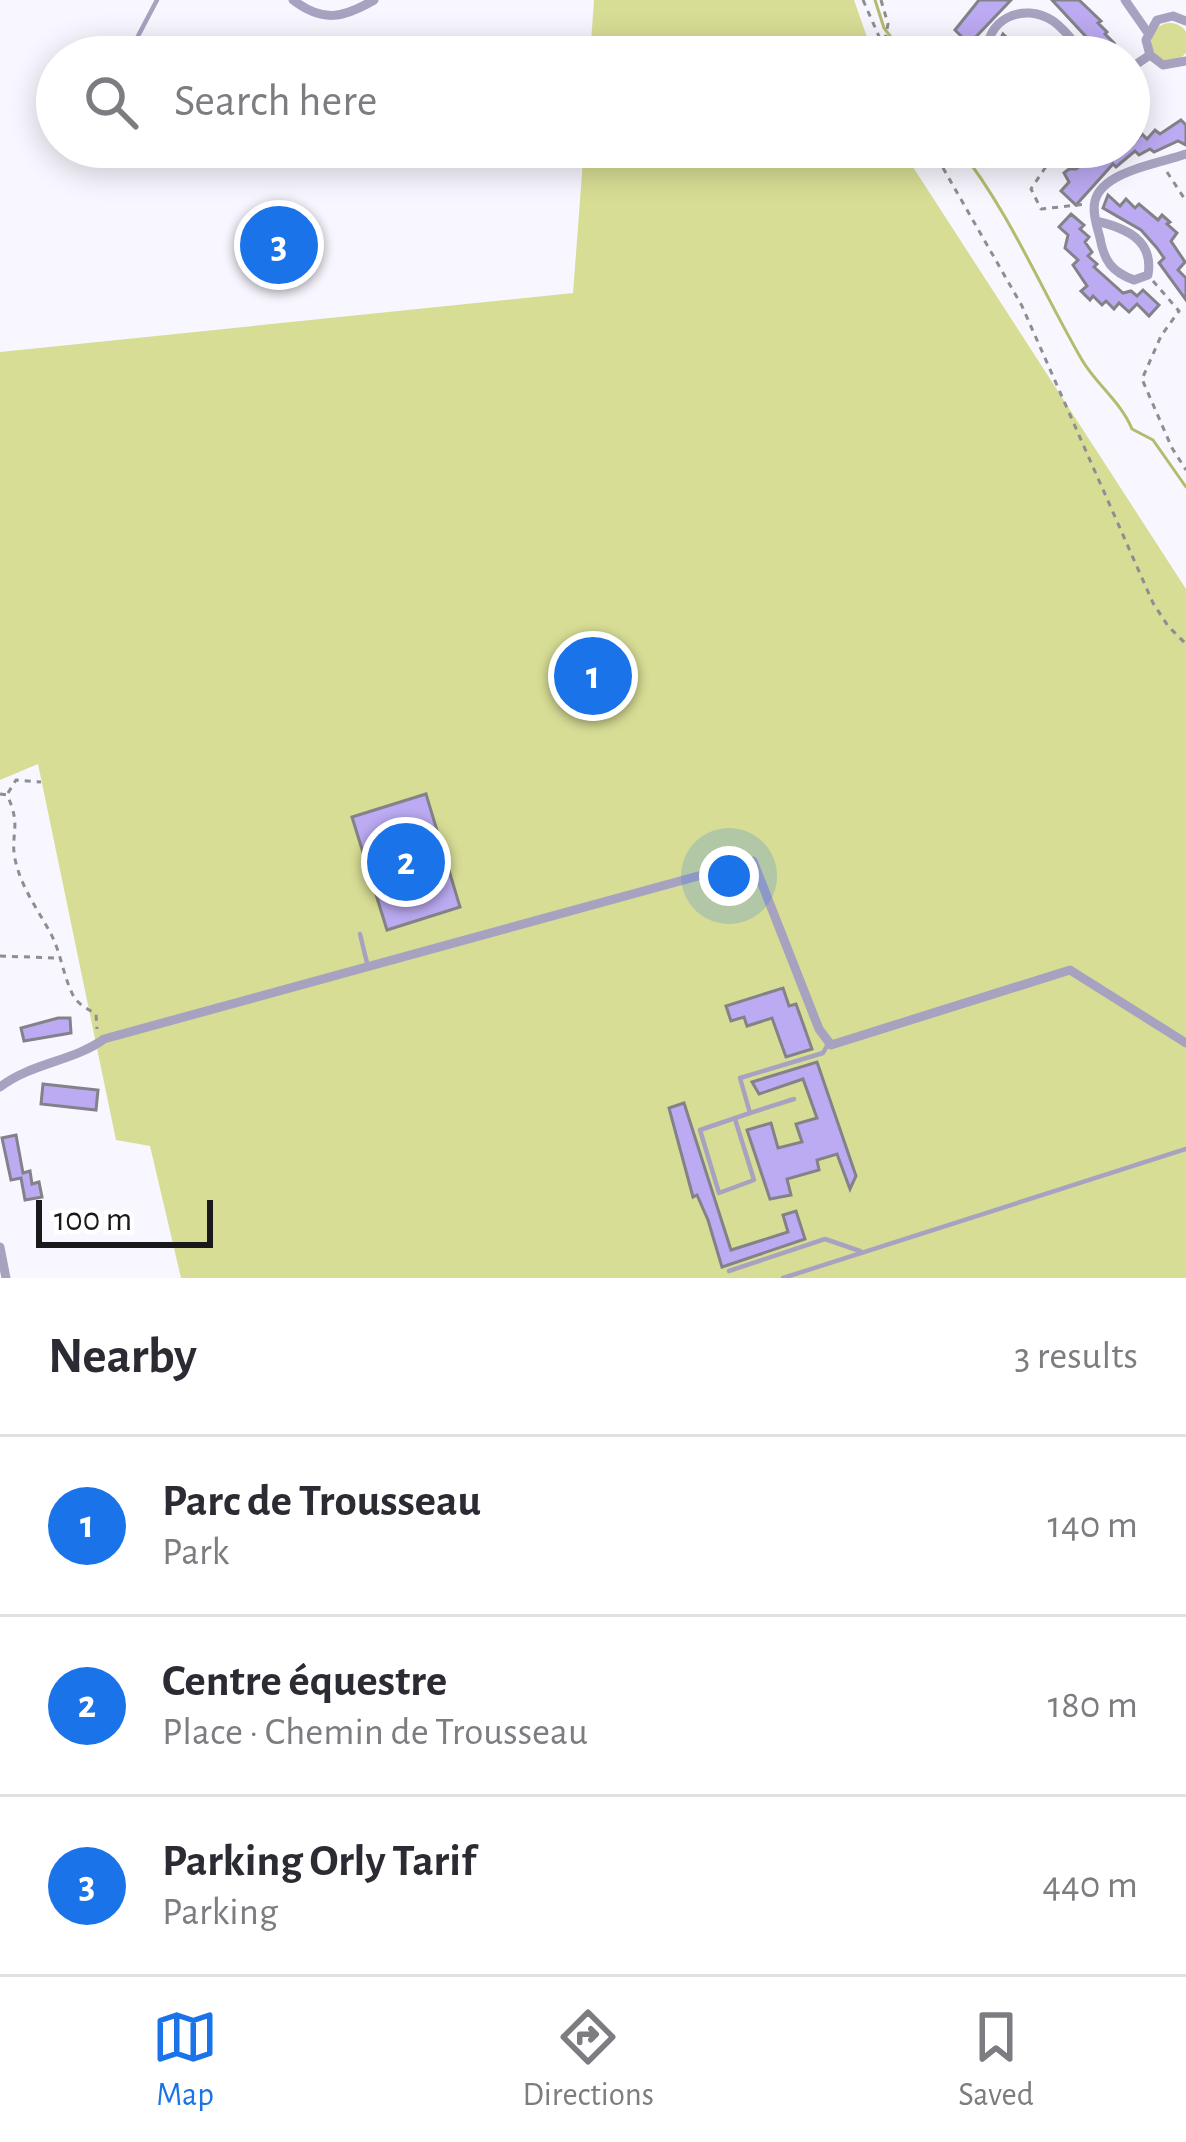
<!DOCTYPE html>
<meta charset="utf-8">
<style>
:root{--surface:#fff;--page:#f7f7f7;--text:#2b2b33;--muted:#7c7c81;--line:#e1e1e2;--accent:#1a73e8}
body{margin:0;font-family:"Alegreya Sans",sans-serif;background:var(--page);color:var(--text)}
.scale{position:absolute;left:36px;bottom:30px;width:177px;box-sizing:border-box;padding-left:12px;border:6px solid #19191b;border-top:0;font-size:33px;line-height:42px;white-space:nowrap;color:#19191b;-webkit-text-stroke:9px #fff;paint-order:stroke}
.you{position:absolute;left:729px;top:876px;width:42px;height:42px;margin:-30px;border:9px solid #fff;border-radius:50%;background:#1a73e8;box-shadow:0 0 0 18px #1a73e833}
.badge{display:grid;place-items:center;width:78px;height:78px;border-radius:50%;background:var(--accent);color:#fff;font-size:39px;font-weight:700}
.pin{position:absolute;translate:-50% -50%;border:6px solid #fff;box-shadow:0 3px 12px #0006}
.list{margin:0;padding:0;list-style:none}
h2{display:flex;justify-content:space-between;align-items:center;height:156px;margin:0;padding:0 48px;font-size:51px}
h2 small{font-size:39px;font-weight:400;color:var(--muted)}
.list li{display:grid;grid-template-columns:78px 1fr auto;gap:36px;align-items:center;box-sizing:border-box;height:180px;padding:0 48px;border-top:3px solid var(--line)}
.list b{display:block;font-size:45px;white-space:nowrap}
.list p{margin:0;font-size:39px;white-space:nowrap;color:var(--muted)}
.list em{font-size:39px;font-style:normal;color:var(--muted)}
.icon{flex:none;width:66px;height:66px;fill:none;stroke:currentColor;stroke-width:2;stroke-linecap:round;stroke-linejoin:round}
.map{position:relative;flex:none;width:1186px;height:1278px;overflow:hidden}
.search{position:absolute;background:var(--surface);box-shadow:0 6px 30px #0003;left:36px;right:36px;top:36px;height:132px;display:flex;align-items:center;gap:30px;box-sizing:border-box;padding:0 42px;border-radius:66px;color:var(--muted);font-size:45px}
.sheet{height:696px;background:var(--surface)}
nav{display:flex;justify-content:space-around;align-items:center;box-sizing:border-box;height:168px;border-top:3px solid var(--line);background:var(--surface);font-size:33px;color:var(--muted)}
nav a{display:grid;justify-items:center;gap:6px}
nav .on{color:var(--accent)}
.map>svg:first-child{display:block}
.green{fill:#d8dd95}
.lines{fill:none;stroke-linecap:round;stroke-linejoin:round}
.stream{stroke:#b5bb6d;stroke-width:3}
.building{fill:#bcaaf2;stroke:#838289;stroke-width:3}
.path{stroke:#8e8d92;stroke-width:3;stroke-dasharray:6 6;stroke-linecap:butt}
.service{stroke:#a8a2c1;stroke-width:4.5}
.minor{stroke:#a8a2c1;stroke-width:9}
</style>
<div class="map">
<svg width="1186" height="1278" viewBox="0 0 1186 1278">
<rect width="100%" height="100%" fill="#f8f7ff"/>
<!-- green -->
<g class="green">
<polygon points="594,0 854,0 874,57 590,57"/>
<circle cx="1170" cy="42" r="19"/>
<polygon points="584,147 900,147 1186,589 1186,1278 181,1278 150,1146 116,1140 38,764 0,780 0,352 573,293"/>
</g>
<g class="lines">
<!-- stream -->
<g class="stream">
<polyline points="875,0 884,28 906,57"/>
<path d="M958,147C1009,211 1041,289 1082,360C1096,384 1121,402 1132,429L1153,440L1186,487"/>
</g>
</g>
<!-- building -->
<g class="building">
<polygon points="979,0 1011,0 969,44 955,30"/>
<polygon points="1052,0 1079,0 1101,21 1098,23 1107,32 1105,34 1114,43 1111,45 1124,57 1095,57 1097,52 1088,44 1090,41"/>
<polygon points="1003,34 1015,45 1021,39 1030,47 1033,43 1048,57 1008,57 997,46"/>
<polygon points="1181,120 1186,125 1186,145 1178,141 1154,152 1150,149 1139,155 1135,151 1116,167 1113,164 1076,205 1061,191 1069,182 1064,173 1069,169 1076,169 1104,147 1130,147 1142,134 1147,139 1155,130 1160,134"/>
<polygon points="1108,195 1120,206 1126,199 1135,208 1139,204 1158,220 1162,215 1170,222 1167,224 1177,233 1171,241 1185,262 1178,270 1186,278 1186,300 1159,263 1164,258 1157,248 1141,230 1103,208"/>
<polygon points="1071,214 1084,225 1080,229 1089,237 1085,242 1092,252 1088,256 1097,264 1094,267 1123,293 1131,291 1137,296 1143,290 1159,305 1149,316 1137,304 1129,312 1119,303 1114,309 1106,301 1102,305 1093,296 1090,300 1081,291 1087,286 1073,265 1078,260 1065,248 1068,235 1059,227"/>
<polygon points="426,794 460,907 387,930 352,817"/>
<polygon points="783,988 789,1006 796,1004 812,1049 786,1057 772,1018 747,1026 744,1017 731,1021 726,1006"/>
<polygon points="58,1018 70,1018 71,1033 24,1041 21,1028"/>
<polygon points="817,1062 856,1176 850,1189 837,1154 817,1160 819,1170 787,1179 791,1195 770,1199 747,1130 771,1123 778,1148 802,1142 796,1124 817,1118 803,1079 759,1094 752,1082"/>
<polygon points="43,1084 98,1090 96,1110 41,1104"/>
<polygon points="684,1103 731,1250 788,1232 783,1215 796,1211 805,1239 722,1267 708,1220 697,1195 693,1197 669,1108"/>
<polygon points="16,1135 23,1173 30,1171 32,1184 39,1182 42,1197 25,1200 21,1178 11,1180 2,1138"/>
</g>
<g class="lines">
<!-- path -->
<g class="path">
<polyline points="863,0 888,57"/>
<polyline points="881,0 888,24 884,44"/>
<polyline points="1129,90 1142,74"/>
<polyline points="931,147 1022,306 1153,603 1168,626 1186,644"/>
<polyline points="1059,147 1031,189 1041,209 1087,204"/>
<polyline points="1167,172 1186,201"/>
<polyline points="1153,281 1179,311 1161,336 1142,379 1172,448 1186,470"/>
<polyline points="8,793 16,780 41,782"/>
<path d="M0,794L7,795C22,826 10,834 15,859C21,888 39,911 52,936C61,954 64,979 74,997C79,1005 88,1009 96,1014L97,1029"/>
<polyline points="0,956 55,958"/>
</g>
<!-- service -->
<g class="service">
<polyline points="127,57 157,0"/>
<polyline points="360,934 367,963"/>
<polyline points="794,1099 750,1113 740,1078 823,1053 829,1042"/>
<polyline points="735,1119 754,1180 719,1193 700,1130 750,1113"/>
<polyline points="729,1271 825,1239 860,1251"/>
<polyline points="783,1278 1186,1149"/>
</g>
<!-- minor -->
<g class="minor">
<path d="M293,0C323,23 343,18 374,0"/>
<polyline points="1125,0 1148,33"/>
<polyline points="1186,21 1173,16 1157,20 1146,40 1150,55 1163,65 1186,61"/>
<path d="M988,57C983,20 1023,1 1053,21C1066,30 1076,45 1086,57"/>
<polyline points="1129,69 1150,55"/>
<path d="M1096,221C1126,228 1154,240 1148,275L1134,280C1112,272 1104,261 1100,238C1097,227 1092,212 1095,201C1102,171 1161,163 1186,154"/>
<path d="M0,1087C31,1063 74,1061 104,1039L753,861L819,1029L831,1045L1070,970L1186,1043"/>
<polyline points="0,1247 6,1278"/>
</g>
</g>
</svg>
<div class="scale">100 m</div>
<div class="you"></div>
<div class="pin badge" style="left:593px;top:676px">1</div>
<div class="pin badge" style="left:406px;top:862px">2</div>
<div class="pin badge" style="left:279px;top:245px">3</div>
<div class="search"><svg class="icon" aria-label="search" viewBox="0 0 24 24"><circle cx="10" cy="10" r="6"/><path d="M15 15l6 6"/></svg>Search here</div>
</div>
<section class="sheet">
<h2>Nearby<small>3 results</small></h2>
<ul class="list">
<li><span class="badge">1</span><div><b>Parc de Trousseau</b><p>Park</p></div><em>140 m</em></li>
<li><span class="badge">2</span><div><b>Centre équestre</b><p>Place · Chemin de Trousseau</p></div><em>180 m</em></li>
<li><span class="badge">3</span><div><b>Parking Orly Tarif</b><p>Parking</p></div><em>440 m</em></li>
</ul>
</section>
<nav>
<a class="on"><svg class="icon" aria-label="map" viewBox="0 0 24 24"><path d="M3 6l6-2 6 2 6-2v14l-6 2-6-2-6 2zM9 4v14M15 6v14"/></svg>Map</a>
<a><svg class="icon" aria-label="directions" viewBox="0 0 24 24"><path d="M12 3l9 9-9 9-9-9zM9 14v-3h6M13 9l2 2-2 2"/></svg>Directions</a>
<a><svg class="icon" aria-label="saved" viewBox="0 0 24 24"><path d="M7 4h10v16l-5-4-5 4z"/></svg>Saved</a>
</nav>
